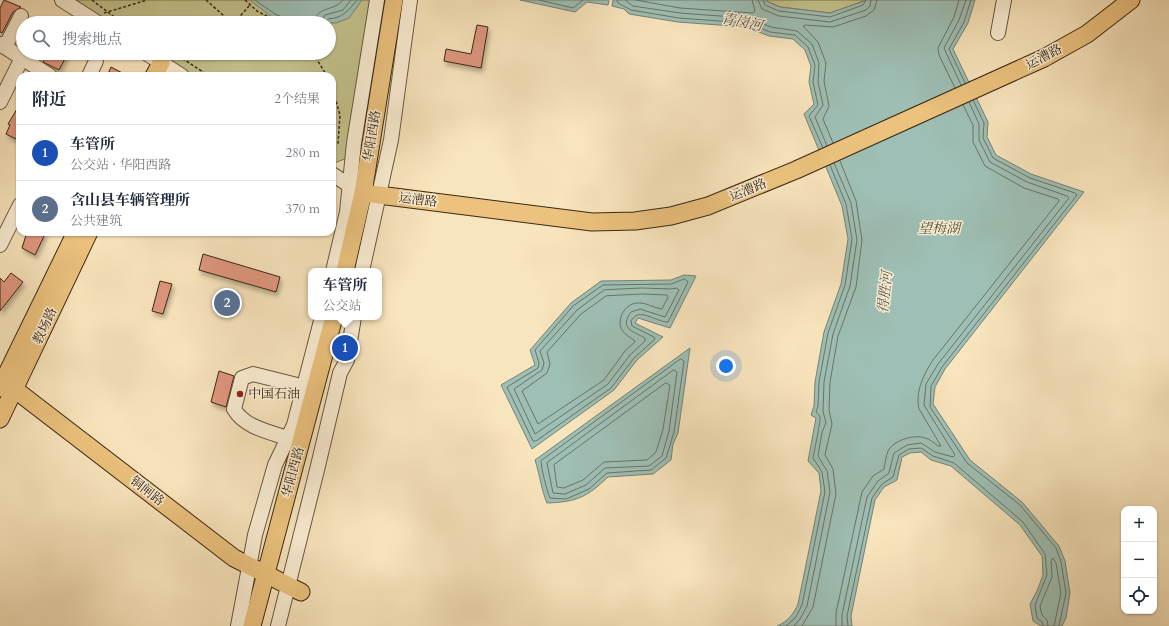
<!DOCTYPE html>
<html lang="zh">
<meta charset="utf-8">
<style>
:root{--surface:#fff;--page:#f2f2f3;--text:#1f2937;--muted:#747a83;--line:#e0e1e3;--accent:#0f766e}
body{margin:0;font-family:Cardo,"Noto Serif SC",serif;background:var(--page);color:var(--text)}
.controls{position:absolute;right:12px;bottom:12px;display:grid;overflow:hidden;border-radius:8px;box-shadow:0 1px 3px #0004}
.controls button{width:36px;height:36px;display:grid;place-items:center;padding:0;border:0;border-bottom:1px solid var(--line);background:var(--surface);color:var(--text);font:20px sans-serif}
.you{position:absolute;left:726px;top:366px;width:14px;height:14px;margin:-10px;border:3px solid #fff;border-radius:50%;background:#1a73e8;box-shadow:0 0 0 6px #1a73e833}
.badge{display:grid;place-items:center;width:26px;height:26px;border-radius:50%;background:var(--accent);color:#fff;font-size:13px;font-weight:700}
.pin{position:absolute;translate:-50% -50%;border:2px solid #fff;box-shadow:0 1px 4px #0006}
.popup{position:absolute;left:308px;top:268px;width:74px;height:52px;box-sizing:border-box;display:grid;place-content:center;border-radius:8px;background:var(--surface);filter:drop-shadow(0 1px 3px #0005);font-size:13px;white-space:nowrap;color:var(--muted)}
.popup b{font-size:15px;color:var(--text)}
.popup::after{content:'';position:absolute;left:50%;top:100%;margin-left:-8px;border:8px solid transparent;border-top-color:var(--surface)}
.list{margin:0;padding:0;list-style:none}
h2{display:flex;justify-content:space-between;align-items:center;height:52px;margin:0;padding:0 16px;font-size:17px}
h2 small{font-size:13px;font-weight:400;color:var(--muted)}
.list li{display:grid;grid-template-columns:26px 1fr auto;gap:12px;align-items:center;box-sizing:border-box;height:56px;padding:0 16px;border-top:1px solid var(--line)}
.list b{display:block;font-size:15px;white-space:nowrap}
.list p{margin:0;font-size:13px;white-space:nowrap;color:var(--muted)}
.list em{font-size:13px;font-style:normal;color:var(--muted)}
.icon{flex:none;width:22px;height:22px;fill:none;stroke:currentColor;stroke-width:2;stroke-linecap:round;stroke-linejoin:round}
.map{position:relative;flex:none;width:1169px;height:626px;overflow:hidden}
.search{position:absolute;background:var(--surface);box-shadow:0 1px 3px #0004;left:16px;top:16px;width:320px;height:44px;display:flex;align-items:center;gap:10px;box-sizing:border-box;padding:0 14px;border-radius:22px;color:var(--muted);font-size:15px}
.panel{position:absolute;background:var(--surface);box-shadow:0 1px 3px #0004;left:16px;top:72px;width:320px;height:164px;border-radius:12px}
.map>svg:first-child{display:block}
.green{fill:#c4c38d;stroke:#7e7651}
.water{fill:#9ebfb5;stroke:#758375}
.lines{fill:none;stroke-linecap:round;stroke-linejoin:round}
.shore{stroke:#6a7465;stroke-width:1}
.building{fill:#e0977e;stroke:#372815;filter:url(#shadow)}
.minor-casing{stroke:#68573f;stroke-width:16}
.major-casing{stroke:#372815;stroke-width:19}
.path{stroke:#372815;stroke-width:1.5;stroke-dasharray:3 2;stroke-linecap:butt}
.minor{stroke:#fbeed4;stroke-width:14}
.major{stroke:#ecc27e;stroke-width:17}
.poi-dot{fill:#8f2418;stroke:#fbeed4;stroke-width:1.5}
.labels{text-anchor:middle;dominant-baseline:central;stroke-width:3;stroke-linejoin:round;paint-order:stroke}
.street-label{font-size:13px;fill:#372815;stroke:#fbeed4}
.poi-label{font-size:13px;fill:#372815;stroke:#fbeed4;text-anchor:start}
.water-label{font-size:14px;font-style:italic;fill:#565545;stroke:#fbeed4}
</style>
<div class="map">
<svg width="1169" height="626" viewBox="0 0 1169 626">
<defs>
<filter id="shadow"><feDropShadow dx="2" dy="4" stdDeviation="2" flood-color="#0004"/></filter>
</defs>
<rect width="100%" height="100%" fill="#f9e5bd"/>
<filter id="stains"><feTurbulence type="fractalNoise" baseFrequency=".005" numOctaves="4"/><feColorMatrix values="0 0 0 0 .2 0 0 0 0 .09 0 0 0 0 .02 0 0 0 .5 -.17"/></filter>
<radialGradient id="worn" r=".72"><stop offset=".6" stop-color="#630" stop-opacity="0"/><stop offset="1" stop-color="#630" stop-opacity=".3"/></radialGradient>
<!-- green -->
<g class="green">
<polygon points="71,0 383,0 364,145 347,158 332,164 332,76 191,76 155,53 329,53 329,23 107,23"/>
<polygon points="725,0 867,0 830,13 780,7 764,0"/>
</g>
<!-- water -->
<g class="water">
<polygon points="250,0 362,0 349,18 336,23 287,23 273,18"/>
<polygon points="520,0 609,0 608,5 587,2 575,12"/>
<path d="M613,0H764L780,7L830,13L867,0H975L968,23L953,49L988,122L987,137L996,155L1031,174L1084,192L945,369L935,387L933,404L970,460L1022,502L1059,546L1065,561L1070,593L1066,618L1062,626H1041L1033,621L1030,604L1037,591L1043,575L1042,556L1020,525L951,466L931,460L921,452L910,453L902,457L897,480L884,487L875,500L851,616L852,626H777C787,622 794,614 798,604L821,491L819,473L808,461L816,418L811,415L814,406L815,382L824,332L841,284L848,239L842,206L804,114L814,104L809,82L811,66L805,50L793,39L769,36L746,27L678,22L629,14L624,9L612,6Z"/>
<polygon points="684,275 696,276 670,328 638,318 635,323 663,337 637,360 614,390 532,449 501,385 535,365 530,350 571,303 601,281 671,280"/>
<path d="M690,348L678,433L673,444L671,460L653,474L608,477C587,497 577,502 547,503C541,489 540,475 535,460Z"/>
</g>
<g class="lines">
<!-- shore -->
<g class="shore">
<polyline points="255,0 275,14 284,18 286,23"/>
<polyline points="539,0 573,8 583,0"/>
<polyline points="617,0 618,3 631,10 679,18 747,23 770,32 795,35 808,47 815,65 813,82 818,105 809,116 823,148"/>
<polyline points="625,0 633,6 680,13 747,18 771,27 797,31 812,44 819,63 818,82 823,105 815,117 827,146"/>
<polyline points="636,0 680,8 753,13 755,11 752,0"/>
<polyline points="758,0 762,9 779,16 830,22 866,10 870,6 871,0"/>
<polyline points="763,0 765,5 779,11 830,17 863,5 866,0"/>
<path d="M314,23C317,5 334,12 343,0"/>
<polyline points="320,23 325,15 343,10 351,0"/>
<path d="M325,23L328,19C343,18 348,11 357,0"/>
<polyline points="965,83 949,49 964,22 971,0"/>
<polyline points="961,85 944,48 959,20 966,0"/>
<polyline points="955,88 939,55 938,48 954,17 959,0"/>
<polyline points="973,100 984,123 983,138 993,158 1030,178 1075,193 1077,195 942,367 931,386 930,407 967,463 1020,505 1056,548 1061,562 1066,593 1059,626"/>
<polyline points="833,143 823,119 829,106 824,81 826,63 818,42 803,26 805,25 833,27 866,16 874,10 877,0"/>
<path d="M685,279L688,282L668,322C655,322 639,306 631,321L632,326L654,337L655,339L634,358L611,388L536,441H533L507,387L538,368L539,363L535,350L573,306L603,285L671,284Z"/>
<path d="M642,288L671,289L677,288L679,290L665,317L640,309L631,312C619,328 632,331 645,338V341L630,355L608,384L535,434L514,389L542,370L544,363L540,351L577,310L604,290Z"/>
<path d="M643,294L667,295L668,297L662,309C654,308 645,302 637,303C625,304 616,319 622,330C625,335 630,337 634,340L635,342L625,351L604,380L538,424L522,391L547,373L550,364L547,352L581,314L606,296Z"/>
<path d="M681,359L684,361L674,432L666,458L651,470L607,473L589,489L566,499L550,498C547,492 541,467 541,461Z"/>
<polygon points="674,370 677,372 669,431 662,456 649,466 605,468 586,485 565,494 553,493 547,463"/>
<polygon points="666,383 670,385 663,429 656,452 647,460 604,462 583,480 564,488 557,487 554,465"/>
<path d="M786,626L796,617L802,605L825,492L822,472L813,458C814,452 821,420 820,417C820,416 817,413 816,412L818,406L819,382L828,333L845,285L852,239L846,204L830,165"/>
<polyline points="794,626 800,619 807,606 830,492 827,471 818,456 822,432 826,423 823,411 824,382 833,334 850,286 857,240 851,203 834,163"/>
<polyline points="802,626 813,607 836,494 833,469 825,455 832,424 829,410 830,382 838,336 856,287 862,240 856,201 840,161"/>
<path d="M836,626V613L862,492L873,476L884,469C885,463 886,456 888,451C894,440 914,434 925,438C930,439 934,443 938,446H941L919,409C915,391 924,374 933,360L1059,201L1058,199L1024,188L985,166L973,142V125L963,105"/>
<polyline points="842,626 842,615 867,497 878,481 889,473 894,453 907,445 921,443 935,452 953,457 955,455 924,405 926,384 938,364 1069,198 1067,196 1027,182 990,162 979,140 979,124 969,102"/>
<polyline points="848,626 847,616 872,498 882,484 893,477 899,455 909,449 921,448 933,456 954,463 1023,522 1045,554 1047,575 1035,605 1037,618 1042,622 1043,626"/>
<polyline points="1048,626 1047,620 1042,615 1040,606 1052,577 1051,560 1053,558 1056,563 1061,593 1054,626"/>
</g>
</g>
<!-- building -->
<g class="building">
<polygon points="4,0 21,7 13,12 2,33 0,32 0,8"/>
<polygon points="477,25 488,27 481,68 444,61 446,49 471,54"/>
<polygon points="48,53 68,53 59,70 43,62"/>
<polygon points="111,67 128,76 107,76"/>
<polygon points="20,104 20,141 6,134 10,125 8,124"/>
<polygon points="27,232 46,232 35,255 22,248"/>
<polygon points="203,254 280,277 276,292 199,270"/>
<polygon points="11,273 23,282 0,311 0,278 4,282"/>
<polygon points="160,281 172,284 163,314 152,311"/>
<polygon points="219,371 234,376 226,407 211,402"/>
</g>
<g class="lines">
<!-- minor casing -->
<g class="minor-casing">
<g id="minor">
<polyline points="62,0 98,23"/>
<polyline points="998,33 1004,0"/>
<polyline points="0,44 50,76"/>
<polyline points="5,47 21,16"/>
<polyline points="146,53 182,76"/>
<polyline points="89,76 96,61"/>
<polyline points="0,102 22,58"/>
<polyline points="332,174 355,189"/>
<polyline points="0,245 20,205"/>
<polyline points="333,271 347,212 354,143 377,0"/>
<polyline points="362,271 391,140 410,0"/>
<path d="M296,441C275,433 245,429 234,409L242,378L253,374L313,389"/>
<polyline points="238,626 255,535 275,465 294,425 322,317"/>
<polyline points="278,626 317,470 340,373 347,360 354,317"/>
</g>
</g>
<!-- major casing -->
<g class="major-casing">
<g id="major">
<polyline points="154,76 161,63"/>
<polyline points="363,193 592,222 635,221 671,216 708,206 796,170 1044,58 1087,34 1131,0"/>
<polyline points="345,271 363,193 394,0"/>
<polyline points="0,378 234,558 301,592"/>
<polyline points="0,388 76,232"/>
<polyline points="0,419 89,232"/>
<polyline points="252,626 334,317"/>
</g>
</g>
<!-- path -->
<g class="path">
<polyline points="92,0 122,23"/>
<polyline points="206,0 232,23"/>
<polyline points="245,0 257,11 280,23"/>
<polyline points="104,13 147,0"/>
<polyline points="234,23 250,5"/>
<polyline points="174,53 209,76"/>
<polyline points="313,53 327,76"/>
<polyline points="332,87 340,115 338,144"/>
</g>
<!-- minor -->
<use href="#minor" class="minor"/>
<!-- major -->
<use href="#major" class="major"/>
</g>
<!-- markers -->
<circle class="poi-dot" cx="240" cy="394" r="4"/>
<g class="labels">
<!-- street labels -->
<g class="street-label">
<text transform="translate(1044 57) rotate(-27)">运漕路</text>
<text transform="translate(372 136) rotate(-81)">华阳西路</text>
<text transform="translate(748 190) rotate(-22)">运漕路</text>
<text transform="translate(418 200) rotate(7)">运漕路</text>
<text transform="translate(45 326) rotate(-65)">教场路</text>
<text transform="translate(293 472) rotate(-75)">华阳西路</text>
<text transform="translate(147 491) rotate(38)">铜闸路</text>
</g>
<!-- poi labels -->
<g class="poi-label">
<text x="248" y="394">中国石油</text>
</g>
<!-- water labels -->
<g class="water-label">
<text transform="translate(742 22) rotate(11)">青岗河</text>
<text x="939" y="228">望梅湖</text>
<text transform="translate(885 292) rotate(-84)">得胜河</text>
</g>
</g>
<rect width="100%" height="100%" filter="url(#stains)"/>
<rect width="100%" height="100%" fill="url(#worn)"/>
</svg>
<div class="controls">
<button>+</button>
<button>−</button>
<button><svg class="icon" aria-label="locate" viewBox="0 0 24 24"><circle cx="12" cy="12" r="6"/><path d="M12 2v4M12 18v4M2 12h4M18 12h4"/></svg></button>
</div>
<div class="you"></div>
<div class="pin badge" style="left:345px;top:348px;background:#1a4fb4">1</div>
<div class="popup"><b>车管所</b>公交站</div>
<div class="pin badge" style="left:227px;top:303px;background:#5c6f8a">2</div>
<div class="search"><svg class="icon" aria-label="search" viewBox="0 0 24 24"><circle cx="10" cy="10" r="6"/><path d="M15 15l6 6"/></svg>搜索地点</div>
<section class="panel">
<h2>附近<small>2个结果</small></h2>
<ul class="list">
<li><span class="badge" style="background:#1a4fb4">1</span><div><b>车管所</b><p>公交站 · 华阳西路</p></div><em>280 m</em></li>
<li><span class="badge" style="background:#5c6f8a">2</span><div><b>含山县车辆管理所</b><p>公共建筑</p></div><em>370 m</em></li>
</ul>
</section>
</div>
